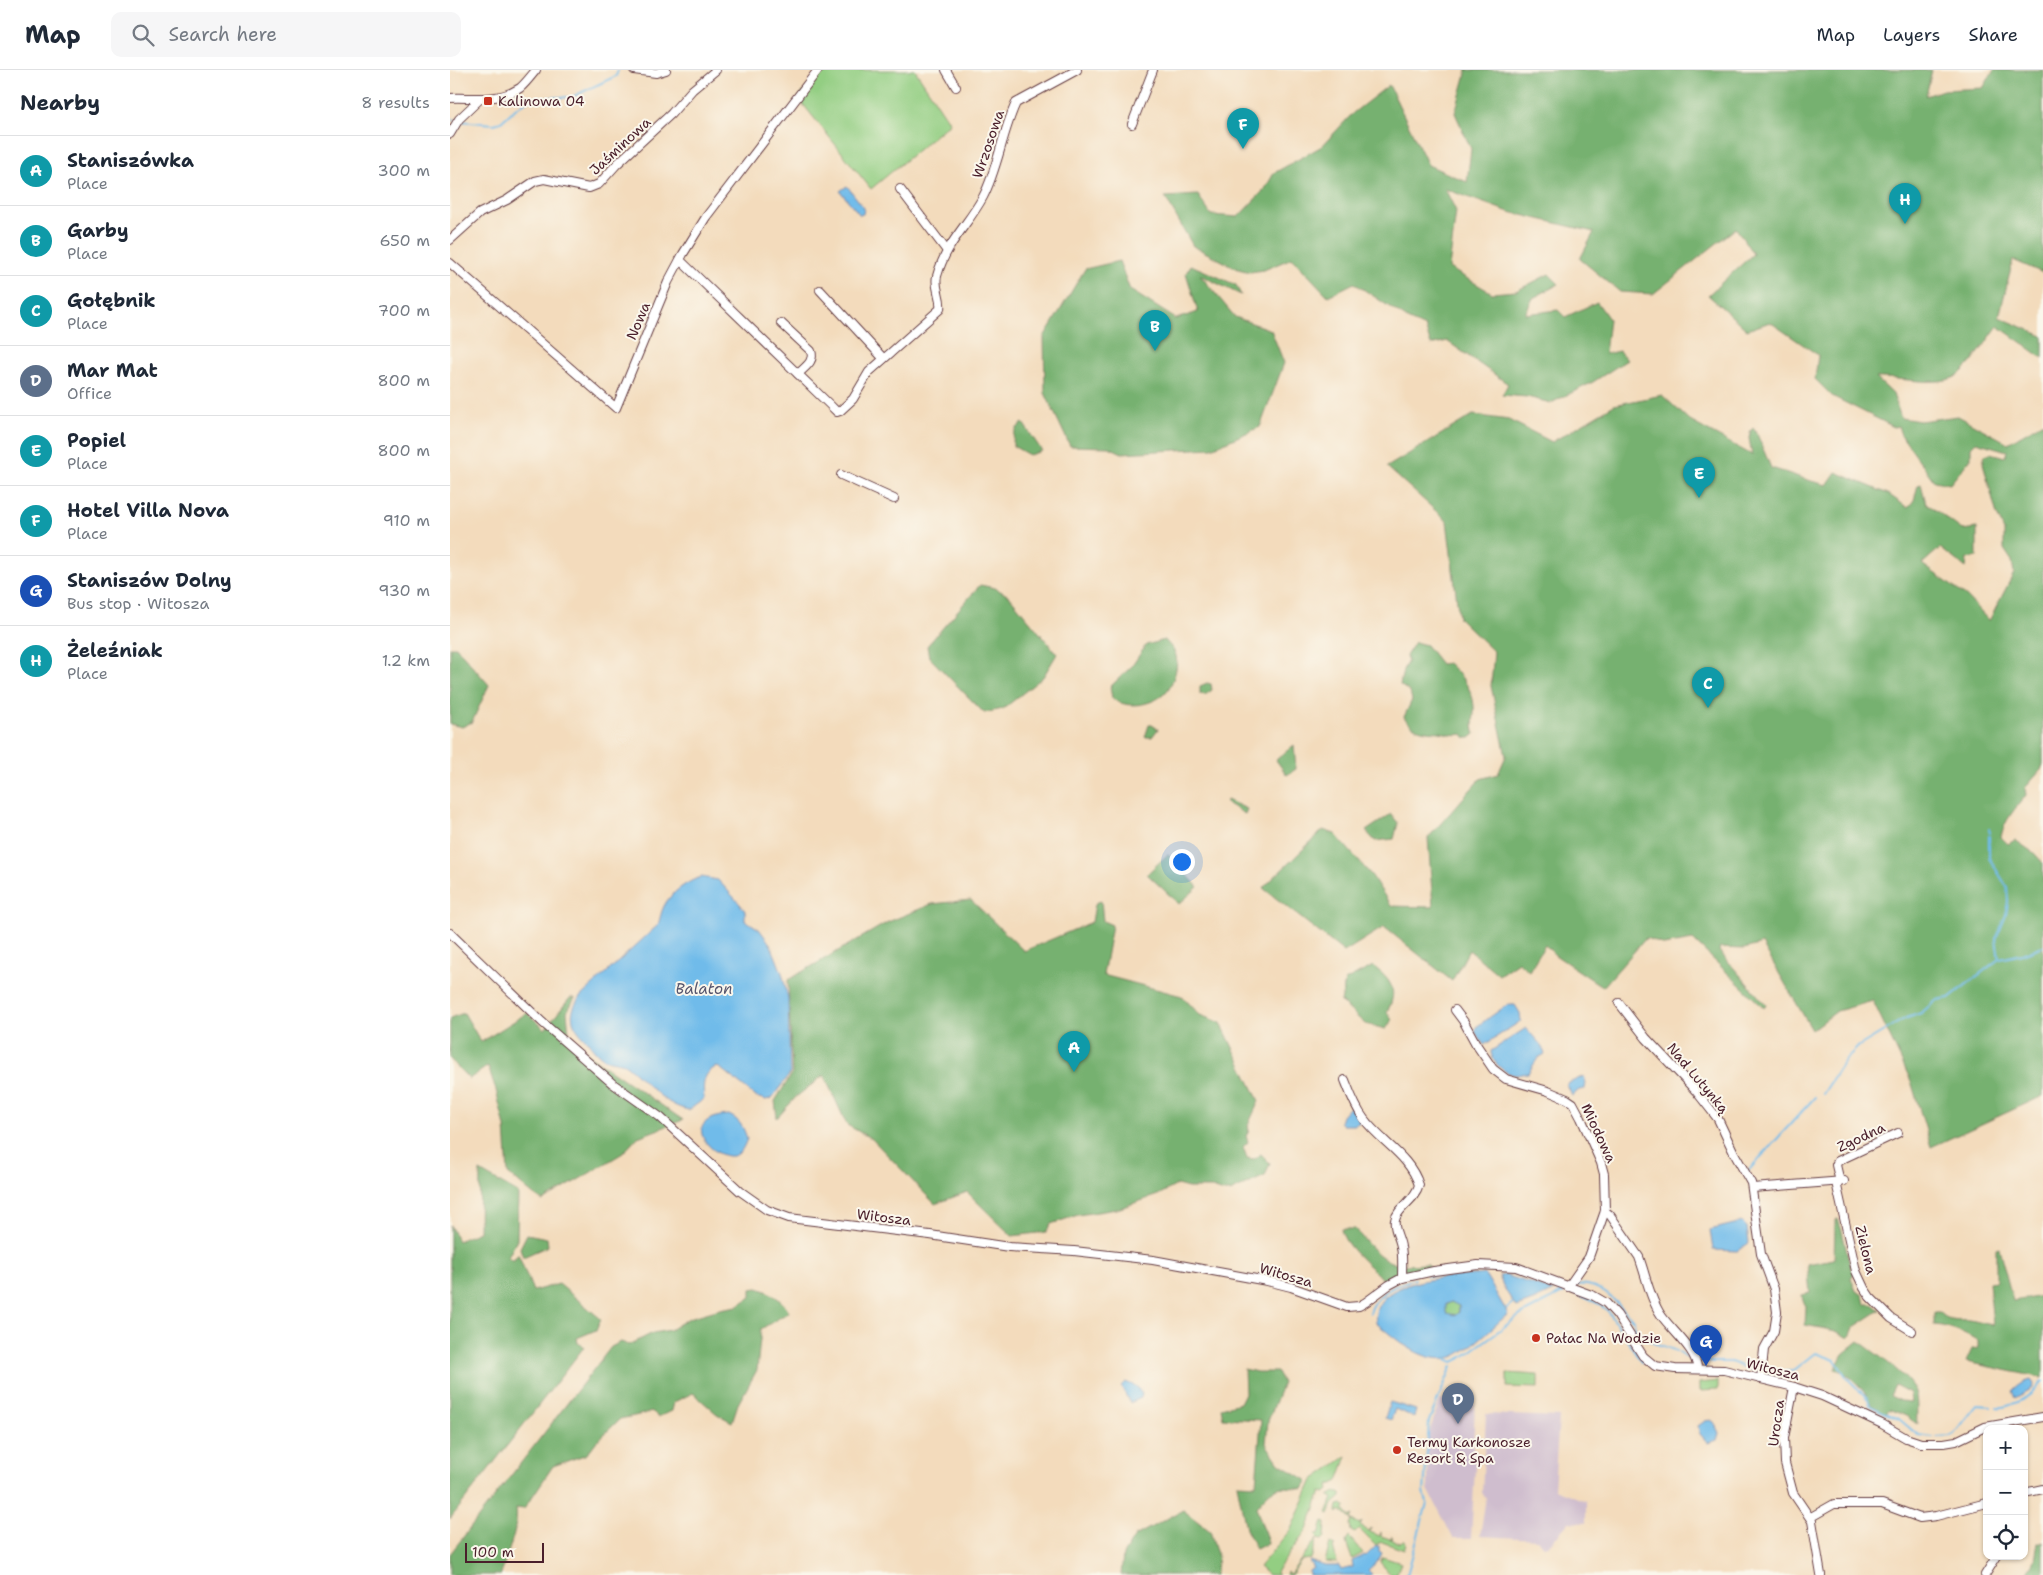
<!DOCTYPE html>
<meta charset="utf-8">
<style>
:root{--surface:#fff;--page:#f6f6f7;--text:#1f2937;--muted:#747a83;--line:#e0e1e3;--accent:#c8321e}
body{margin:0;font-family:"Shantell Sans",sans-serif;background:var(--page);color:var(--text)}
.controls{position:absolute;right:15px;bottom:15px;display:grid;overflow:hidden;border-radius:10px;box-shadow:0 1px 4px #0004}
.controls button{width:45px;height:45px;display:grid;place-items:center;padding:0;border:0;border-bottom:1px solid var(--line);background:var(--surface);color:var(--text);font:25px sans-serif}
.scale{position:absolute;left:15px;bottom:12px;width:79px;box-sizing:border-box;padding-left:5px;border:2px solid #4a1f2b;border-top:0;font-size:14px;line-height:18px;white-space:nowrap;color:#4a1f2b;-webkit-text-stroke:4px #fbf7ec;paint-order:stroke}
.you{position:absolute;left:731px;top:791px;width:18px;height:18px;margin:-12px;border:4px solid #fff;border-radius:50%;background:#1a73e8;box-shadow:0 0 0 8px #1a73e833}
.badge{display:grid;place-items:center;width:32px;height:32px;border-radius:50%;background:var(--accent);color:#fff;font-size:16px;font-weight:700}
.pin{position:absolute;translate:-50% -41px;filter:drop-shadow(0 1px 2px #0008)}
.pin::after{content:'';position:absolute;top:26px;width:18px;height:15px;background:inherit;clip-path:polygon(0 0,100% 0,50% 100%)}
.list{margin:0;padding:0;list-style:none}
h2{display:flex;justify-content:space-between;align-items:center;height:65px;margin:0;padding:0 20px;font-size:21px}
h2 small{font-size:16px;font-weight:400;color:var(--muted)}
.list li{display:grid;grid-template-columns:32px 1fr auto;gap:15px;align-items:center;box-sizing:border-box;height:70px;padding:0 20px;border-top:1px solid var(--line)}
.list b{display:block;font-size:19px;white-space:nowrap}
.list p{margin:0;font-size:16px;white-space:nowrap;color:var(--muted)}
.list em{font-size:16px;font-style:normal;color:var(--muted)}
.icon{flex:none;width:28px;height:28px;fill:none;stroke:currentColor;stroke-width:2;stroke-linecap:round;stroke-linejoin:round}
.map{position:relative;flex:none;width:1593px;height:1505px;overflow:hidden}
header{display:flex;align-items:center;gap:30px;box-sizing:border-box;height:70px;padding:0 25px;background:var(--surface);border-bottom:1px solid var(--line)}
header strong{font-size:24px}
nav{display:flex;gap:28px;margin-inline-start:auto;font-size:18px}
.search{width:350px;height:45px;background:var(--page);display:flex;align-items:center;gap:12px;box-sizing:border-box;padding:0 18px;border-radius:10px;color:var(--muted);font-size:19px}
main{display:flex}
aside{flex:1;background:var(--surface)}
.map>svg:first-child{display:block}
.industrial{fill:#cfbdce}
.green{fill:#93ce82;stroke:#6e7656}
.forest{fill:#76b170;stroke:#60684e;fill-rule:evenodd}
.water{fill:#70bbea;stroke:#5d6d8a;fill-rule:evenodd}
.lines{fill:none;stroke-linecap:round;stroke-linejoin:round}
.stream{stroke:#70bbea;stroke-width:2}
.minor-casing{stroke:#633b41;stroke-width:10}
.minor{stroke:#fff;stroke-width:8}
.poi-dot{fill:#c8321e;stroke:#fbf7ec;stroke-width:2}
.labels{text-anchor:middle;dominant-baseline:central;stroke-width:4;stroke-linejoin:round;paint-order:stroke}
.poi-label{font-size:14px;fill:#4a1f2b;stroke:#fbf7ec;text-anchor:start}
.street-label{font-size:14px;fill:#4a1f2b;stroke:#fbf7ec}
.water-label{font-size:15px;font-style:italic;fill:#57566e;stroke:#fbf7ec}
</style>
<header>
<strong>Map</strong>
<div class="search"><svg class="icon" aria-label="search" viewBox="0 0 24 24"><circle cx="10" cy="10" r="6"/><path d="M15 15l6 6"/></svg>Search here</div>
<nav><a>Map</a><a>Layers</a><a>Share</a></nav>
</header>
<main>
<aside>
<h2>Nearby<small>8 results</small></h2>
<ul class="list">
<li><span class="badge" style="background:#0f9aa8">A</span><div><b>Staniszówka</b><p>Place</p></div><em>300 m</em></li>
<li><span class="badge" style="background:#0f9aa8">B</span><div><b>Garby</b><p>Place</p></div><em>650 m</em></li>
<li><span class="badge" style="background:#0f9aa8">C</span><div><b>Gołębnik</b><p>Place</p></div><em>700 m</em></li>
<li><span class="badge" style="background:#5c6f8a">D</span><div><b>Mar Mat</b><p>Office</p></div><em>800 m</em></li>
<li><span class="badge" style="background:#0f9aa8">E</span><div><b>Popiel</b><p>Place</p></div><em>800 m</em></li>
<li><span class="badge" style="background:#0f9aa8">F</span><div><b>Hotel Villa Nova</b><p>Place</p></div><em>910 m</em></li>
<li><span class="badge" style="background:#1a4fb4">G</span><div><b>Staniszów Dolny</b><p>Bus stop · Witosza</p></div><em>930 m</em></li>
<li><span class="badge" style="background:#0f9aa8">H</span><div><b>Żeleźniak</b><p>Place</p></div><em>1.2 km</em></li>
</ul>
</aside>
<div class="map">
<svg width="1593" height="1505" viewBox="0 0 1593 1505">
<rect width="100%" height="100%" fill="#fbf7ec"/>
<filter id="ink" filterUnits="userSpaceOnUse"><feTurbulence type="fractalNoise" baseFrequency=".02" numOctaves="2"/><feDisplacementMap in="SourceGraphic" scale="10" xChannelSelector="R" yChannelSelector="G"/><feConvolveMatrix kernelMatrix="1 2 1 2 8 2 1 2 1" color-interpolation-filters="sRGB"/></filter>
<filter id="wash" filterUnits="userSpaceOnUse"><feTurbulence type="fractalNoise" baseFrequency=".0096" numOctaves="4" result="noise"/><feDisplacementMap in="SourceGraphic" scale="20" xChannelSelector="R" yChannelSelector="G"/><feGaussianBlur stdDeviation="1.12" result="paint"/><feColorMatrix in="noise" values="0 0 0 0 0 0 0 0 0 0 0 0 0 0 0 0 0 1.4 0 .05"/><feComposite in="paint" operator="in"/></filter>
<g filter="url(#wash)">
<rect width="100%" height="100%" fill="#f3dbbc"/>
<!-- industrial -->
<g class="industrial">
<polygon points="990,1330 1025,1334 1023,1381 1026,1381 1021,1468 1003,1468 978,1419 978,1366"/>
<polygon points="1036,1344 1109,1347 1104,1419 1136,1431 1136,1453 1119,1452 1100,1474 1094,1476 1087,1469 1030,1466 1036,1427 1032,1423"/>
</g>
<!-- green -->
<g class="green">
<polygon points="372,0 465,0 500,53 421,119 348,28"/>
<circle cx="1002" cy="1239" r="7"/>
<polygon points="1057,1303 1088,1305 1088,1318 1057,1317"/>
<polygon points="1268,1311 1268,1320 1249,1321 1249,1313"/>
<polygon points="897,1386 888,1411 878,1416 879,1420 875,1423 871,1422 857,1460 828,1499 826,1503 828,1505 818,1505 809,1497 841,1459 863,1410"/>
<polygon points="886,1422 891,1424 891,1427 883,1434 879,1444 877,1443 883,1428 879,1426"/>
<polygon points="892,1434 897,1437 893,1439 900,1447 903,1445 901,1449 909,1455 912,1452 910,1456 919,1461 921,1458 920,1462 930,1466 931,1462 931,1466 940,1469 942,1466 941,1470 951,1473 954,1470 956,1473 954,1480 932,1472 925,1475 909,1459 905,1463 901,1461 900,1454 902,1450 890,1440 888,1443 887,1441 888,1435"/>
<polygon points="873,1452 876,1453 875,1467 872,1470 867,1469 861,1489 852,1490 841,1505 836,1505 837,1502 840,1504 868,1467 865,1464 869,1464"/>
<polygon points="899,1467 913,1483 902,1489 896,1472"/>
<polygon points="880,1473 885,1476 883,1477 887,1493 875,1492"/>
<polygon points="933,1487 951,1493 946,1505 941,1505 930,1492"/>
</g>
<!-- forest -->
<g class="forest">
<path d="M1017,0H1482L1476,26L1493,20L1533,18L1544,0H1593V203L1563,190L1549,247L1593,266V288L1548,256C1537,270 1519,301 1503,308C1482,316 1448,307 1426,308L1443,324L1451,348L1470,351L1508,346L1558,373L1593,352V694L1591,700L1575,718L1576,725C1566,738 1554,750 1551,767L1558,774L1565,770L1584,783L1593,793V1026L1481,1077L1461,1011L1423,931L1387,941L1362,960L1312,874L1294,879L1270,878L1269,881L1316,935L1314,938L1243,870L1214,875L1196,868L1153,917L1105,885L1095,875L1079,901L1068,892L1049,905L1019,880L1002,911L934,857L894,882L813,818L873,760L885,764L922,806L941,836L983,837L978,768L1030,709L1048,704L1056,686L1041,616L1044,582L1009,548L997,451L937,397L1023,345L1059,350L1102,372L1164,335L1212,325L1240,351L1302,385L1299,368L1301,360L1303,358L1307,364L1321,398C1340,403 1357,411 1377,415L1386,402L1438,424L1458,438L1464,430L1468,415L1471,414L1476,433L1512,460L1527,458V487L1517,489L1516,498L1490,478L1472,494L1517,527L1539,551L1564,503L1562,491L1554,479V461L1547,445L1533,393L1535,385L1540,383L1555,387L1557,381L1526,372L1521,377V388L1500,414L1484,411L1451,365L1448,356L1444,357L1382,326L1365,309L1368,285L1320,252L1297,260L1258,225L1303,184L1286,158L1203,224L1170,222L1130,189L1144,162L1059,142L995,119L1006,141L999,198L1042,223L1066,221L1099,204L1109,214L1083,228L1075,244L1108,240L1115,247L1147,232L1159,249L1155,284L1169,281L1177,290L1143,312L1101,333L1077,327L1052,325L1058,314L997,271L981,275L975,257L959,250L904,213L878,226L842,188L814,200L800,202L788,199L743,176L715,127L748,125L761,145L788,147L815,119L824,103L872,76L903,43L939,15L978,95L1017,112L1021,79L1005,43Z"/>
<polygon points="669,191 680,220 726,249 748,242 736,203 741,195 786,215 791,225 750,205 785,247 821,260 834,293 810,357 762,378 672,383 659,377 620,376 595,323 594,267 635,199"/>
<path d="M573,353L592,381L579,385L563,376C563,365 564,359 573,353Z"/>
<polygon points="530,515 545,518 559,526 607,584 593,607 553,639 534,643 479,587 477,576"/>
<path d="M715,570C718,574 725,580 726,586C729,597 722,618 713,625C699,636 675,639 662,628L660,617L682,596L696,575Z"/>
<path d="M965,572L976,575L991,594L998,593C1010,604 1023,619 1024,636C1025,646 1021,655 1025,664L1020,668H1016L1013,664C1003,666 998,663 989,662C974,661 964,661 954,647L962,630L960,622L950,615L953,600L958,591L956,586Z"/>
<polygon points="0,577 6,577 39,615 22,652 12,657 0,654"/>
<polygon points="757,613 761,614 762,620 755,625 750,624 750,616"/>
<polygon points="699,655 702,655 708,659 702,667 695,667"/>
<polygon points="844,675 846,699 837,705 826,690"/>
<polygon points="777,730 797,739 795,744 776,733"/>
<polygon points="941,744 948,753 944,769 925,771 916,761"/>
<polygon points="718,784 748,817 729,834 697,804"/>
<polygon points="521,830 574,881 642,852 645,834 651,830 653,851 662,855 653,905 732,926 750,945 771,953 809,1031 798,1055 799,1061 796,1066 798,1072 793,1077 797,1088 804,1089 811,1084 820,1093 815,1106 780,1122 774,1122 762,1118 738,1118 727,1115 708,1125 667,1139 628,1145 601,1154 596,1162 562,1166 517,1122 485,1134 422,1069 397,1055 374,1005 346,1027 327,1048 325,1031 342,1004 338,910 438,852 482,834"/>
<path d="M923,896C941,910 949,920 937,942L942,950L936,959L915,954L891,932L895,911Z"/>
<path d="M120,928H125L117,942L119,963L140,986L233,1050L188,1067L173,1083L93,1131C80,1124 71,1113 58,1104L55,1057L46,1020L38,996L19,1009L0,989V948L14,943L31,972L77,943L95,959Z"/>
<polygon points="30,1101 68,1123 67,1170 58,1187 63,1191 68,1184 83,1221 109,1214 151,1249 146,1260 127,1268 128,1273 134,1277 0,1449 0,1155 8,1171 29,1162"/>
<polygon points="1388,1149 1392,1161 1401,1199 1404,1203 1401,1208 1406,1221 1413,1225 1415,1234 1422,1234 1430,1240 1404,1257 1401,1265 1398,1268 1386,1261 1355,1255 1356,1236 1353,1231 1352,1225 1360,1223 1357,1194 1384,1189 1385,1155 1385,1150"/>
<path d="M891,1159H905C916,1172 929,1189 946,1194C956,1196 968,1194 978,1194L981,1198L946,1206L934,1212C923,1197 894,1178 891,1159Z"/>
<polygon points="77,1164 97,1168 98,1176 73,1187 70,1178"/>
<path d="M1549,1178L1563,1231L1593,1226V1308L1516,1292L1522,1279L1528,1278V1271C1516,1263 1499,1256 1484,1255V1242H1490C1497,1252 1508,1249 1519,1250C1527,1251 1535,1254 1543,1255L1539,1212L1546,1211V1179Z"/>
<path d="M308,1218C322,1222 332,1230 339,1242L311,1259L307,1300L288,1334L282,1352L267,1344L243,1323L224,1332L222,1341L208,1347L203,1342L170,1349L146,1372L137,1384L103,1396L74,1439L66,1438C69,1460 56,1484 51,1505H0V1484L161,1277L171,1272L179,1275L203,1263L220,1260L239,1248L270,1239L287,1236L301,1227V1219Z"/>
<path d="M1409,1271C1423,1282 1455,1303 1463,1318C1469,1329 1466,1342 1467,1354L1456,1346L1439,1339L1436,1343L1421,1335C1416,1321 1400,1303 1385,1299L1393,1284ZM1445,1315L1460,1323L1461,1332L1451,1331L1440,1326Z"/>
<path d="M794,1299L807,1302H827L833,1313L818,1351L816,1374L829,1393L858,1411L853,1419C825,1415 824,1416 806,1437L818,1473L806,1479L796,1459L787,1414L806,1415L811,1350L773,1348L771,1338L790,1333L795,1323Z"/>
<polygon points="733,1440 760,1461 768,1487 765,1505 671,1505 673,1485 685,1466"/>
<polygon points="1593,1471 1593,1505 1577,1505 1585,1490 1588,1473"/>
</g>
<!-- water -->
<g class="water">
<polygon points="397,116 414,138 413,144 410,145 390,121"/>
<path d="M251,807L268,810L290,834L295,841V850L309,859L321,875L332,903L338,928L340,1004L322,1028L316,1030L306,1027L270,998L266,997C252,1004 253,1015 254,1029L239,1040C214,1036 196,1011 177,996C171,991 162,993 155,989C149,986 143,979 139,973C124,958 115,947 130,927L208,855C210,849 211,842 214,836C220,823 238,811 251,807Z"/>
<polygon points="1057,935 1065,935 1070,943 1071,951 1034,975 1025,962 1026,957"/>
<path d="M1076,958L1091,975L1095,984L1088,988L1078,1003C1074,1003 1069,1005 1066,1005C1055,1004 1041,992 1041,981Z"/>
<polygon points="1134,1006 1136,1013 1135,1019 1129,1020 1122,1026 1117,1015 1119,1013"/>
<polygon points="901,1036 904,1037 910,1052 904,1055 893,1055 890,1052 892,1046"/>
<path d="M279,1045C290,1050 294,1058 297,1069C294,1076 292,1082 286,1085C267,1094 223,1049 279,1045Z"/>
<polygon points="1292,1152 1297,1157 1299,1173 1287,1181 1263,1180 1260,1160"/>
<path d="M1035,1204L1058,1244C1045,1255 1014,1286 998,1288C971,1293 945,1268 926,1253C919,1207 1006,1207 1035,1204ZM1001,1232L1009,1236V1242L1006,1245L996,1243V1234Z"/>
<polygon points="1055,1205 1104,1221 1083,1231 1066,1237 1054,1218 1049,1206"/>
<path d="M1581,1310L1584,1314L1583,1318L1565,1328L1562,1322C1568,1316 1573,1312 1581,1310Z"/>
<polygon points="675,1312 686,1316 692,1324 691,1328 680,1333 671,1316"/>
<polygon points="940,1332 966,1340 964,1347 945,1339 941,1350 935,1348"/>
<polygon points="1261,1350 1264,1352 1269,1363 1267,1370 1258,1373 1250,1364 1248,1356 1255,1351"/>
<polygon points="926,1476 929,1476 929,1481 932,1483 928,1491 918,1500 922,1504 920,1505 859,1505 859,1501 863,1498 859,1491 875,1496 889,1496 891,1500 903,1497 902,1491 915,1485 916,1486"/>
</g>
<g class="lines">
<!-- stream -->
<g class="stream">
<polyline points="0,49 5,50"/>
<polyline points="10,51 44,54 51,52 64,40 81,28 122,27 166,6 168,0"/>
<polyline points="1539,758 1540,763"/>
<polyline points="1550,889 1572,884 1593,876"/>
<polyline points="1373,1024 1395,990 1409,976 1454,949 1471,943 1487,930 1499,928 1549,889 1546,869 1556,845 1558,831 1557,817 1539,788 1539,766"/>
<polyline points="1298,1101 1365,1027"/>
<polyline points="1024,1199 1067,1202 1109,1217 1109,1222 1113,1224"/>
<polyline points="977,1206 1014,1201"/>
<path d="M1126,1215C1151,1211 1169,1235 1184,1251C1183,1271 1212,1274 1226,1281"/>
<polyline points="1057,1240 1062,1233"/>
<path d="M920,1243C925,1224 947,1214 965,1209"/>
<polyline points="1229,1282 1242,1291"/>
<polyline points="997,1289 1003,1292 1013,1287 1069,1246 1118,1220 1147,1233 1158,1241 1192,1292"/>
<polyline points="1250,1292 1281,1292 1310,1303"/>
<polyline points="1315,1304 1343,1301 1366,1283 1385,1290 1397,1308 1418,1329 1420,1336 1449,1349 1468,1365 1483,1367"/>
<path d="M1547,1337C1557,1339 1577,1328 1584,1321C1588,1317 1589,1314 1593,1312"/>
<polyline points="1487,1367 1500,1366 1504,1364 1527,1335 1541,1336"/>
<polyline points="957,1505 977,1433 974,1422 979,1351 1002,1296"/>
</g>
</g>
</g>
<g filter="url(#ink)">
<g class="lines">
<!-- minor casing -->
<g class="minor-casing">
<g id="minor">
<polyline points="184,0 206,3 216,0"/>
<polyline points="496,0 506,17"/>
<path d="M0,28C23,27 49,32 70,18C76,13 81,6 86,0"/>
<polyline points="682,54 703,0"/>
<polyline points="0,64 9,49 30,29"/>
<polyline points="450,119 497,181"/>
<polyline points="0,170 30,143 57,130 85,111 94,109 139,118 149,114 167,94 221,44 242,20 266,0"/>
<path d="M230,190L380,335L387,342L390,341L403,329L419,302L490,239C492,227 484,218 487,206C496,173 518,155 533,127C548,98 552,63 566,33L627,0"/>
<polyline points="0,193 166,338 218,212 233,184 256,147 368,0"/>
<polyline points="370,220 433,288"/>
<path d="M331,253L361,281C365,291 355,297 348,304"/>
<polyline points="391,405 444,429"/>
<polyline points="0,863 92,952 162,1013 210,1047 290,1121 317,1140 339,1148 480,1165 559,1177 624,1181 703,1190 817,1211 841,1217 897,1237 909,1236 916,1232 939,1215 952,1208 984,1201 1028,1195 1066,1197 1144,1226 1156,1233 1167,1245 1193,1286 1205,1296 1225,1299 1274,1300 1344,1317 1372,1326 1432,1354 1456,1368 1471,1373 1494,1373 1506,1371 1535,1357 1593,1347"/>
<polyline points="1169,933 1196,968 1246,1021 1268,1049 1284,1083 1301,1113 1311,1184 1324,1219 1327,1242 1324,1261 1314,1279 1311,1309"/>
<polyline points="1005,940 1014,952 1026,974 1043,999 1056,1009 1098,1021 1117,1029 1123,1033 1131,1048 1151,1093 1154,1104 1155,1141 1139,1187 1118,1217"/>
<path d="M895,1010C900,1023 905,1037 914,1049C931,1072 960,1086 969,1115C965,1131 947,1138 945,1150C943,1159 950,1168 951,1177C953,1187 952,1198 952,1208"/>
<polyline points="1386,1112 1406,1201 1414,1218 1420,1227 1441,1248 1462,1261"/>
<polyline points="1390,1112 1386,1095 1388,1091 1448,1063"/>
<polyline points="1302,1118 1394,1111"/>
<path d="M1155,1141L1160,1145L1189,1187C1196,1206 1200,1229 1211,1245C1221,1260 1248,1281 1247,1299"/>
<polyline points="1344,1317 1334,1368 1335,1393 1343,1423 1362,1451 1371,1505"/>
<polyline points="1574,1423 1593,1419"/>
<polyline points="1361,1447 1384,1434 1432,1434 1470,1448 1486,1446 1537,1433"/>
<polyline points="1535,1505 1547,1486"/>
</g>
</g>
<!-- minor -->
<use href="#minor" class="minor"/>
</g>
</g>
<!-- markers -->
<g class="poi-dot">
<rect x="33" y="26" width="10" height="10" rx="2.5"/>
<circle cx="1086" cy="1268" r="5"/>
<circle cx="947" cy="1380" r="5"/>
</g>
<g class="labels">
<!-- poi labels -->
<g class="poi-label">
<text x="48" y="31">Kalinowa 04</text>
<text x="1096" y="1268">Pałac Na Wodzie</text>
<text x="957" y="1372">Termy Karkonosze<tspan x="957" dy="16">Resort &amp; Spa</tspan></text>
</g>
<!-- street labels -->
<g class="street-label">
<text transform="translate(538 74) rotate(-71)">Wrzosowa</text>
<text transform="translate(170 76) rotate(-43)">Jaśminowa</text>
<text transform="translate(188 251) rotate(-67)">Nowa</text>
<text transform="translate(1248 1008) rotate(50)">Nad Lutynką</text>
<text transform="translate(1149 1063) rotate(65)">Miodowa</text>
<text transform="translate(1411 1067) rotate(-25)">Zgodna</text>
<text transform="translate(434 1147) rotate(7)">Witosza</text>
<text transform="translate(1416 1180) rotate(76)">Zielona</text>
<text transform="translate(836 1205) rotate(16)">Witosza</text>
<text transform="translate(1323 1299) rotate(14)">Witosza</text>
<text transform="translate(1326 1353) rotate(-82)">Urocza</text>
</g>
<!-- water labels -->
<g class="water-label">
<text x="254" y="919">Balaton</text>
</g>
</g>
</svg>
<div class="controls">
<button>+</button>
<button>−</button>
<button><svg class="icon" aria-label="locate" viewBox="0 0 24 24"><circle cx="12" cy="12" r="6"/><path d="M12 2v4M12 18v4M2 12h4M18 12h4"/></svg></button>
</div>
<div class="scale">100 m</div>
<div class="you"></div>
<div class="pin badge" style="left:624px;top:1002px;background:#0f9aa8">A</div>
<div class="pin badge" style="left:705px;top:281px;background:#0f9aa8">B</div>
<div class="pin badge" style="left:1258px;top:638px;background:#0f9aa8">C</div>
<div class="pin badge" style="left:1008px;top:1354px;background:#5c6f8a">D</div>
<div class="pin badge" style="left:1249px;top:428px;background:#0f9aa8">E</div>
<div class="pin badge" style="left:793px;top:79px;background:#0f9aa8">F</div>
<div class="pin badge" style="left:1256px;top:1296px;background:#1a4fb4">G</div>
<div class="pin badge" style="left:1455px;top:154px;background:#0f9aa8">H</div>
</div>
</main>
